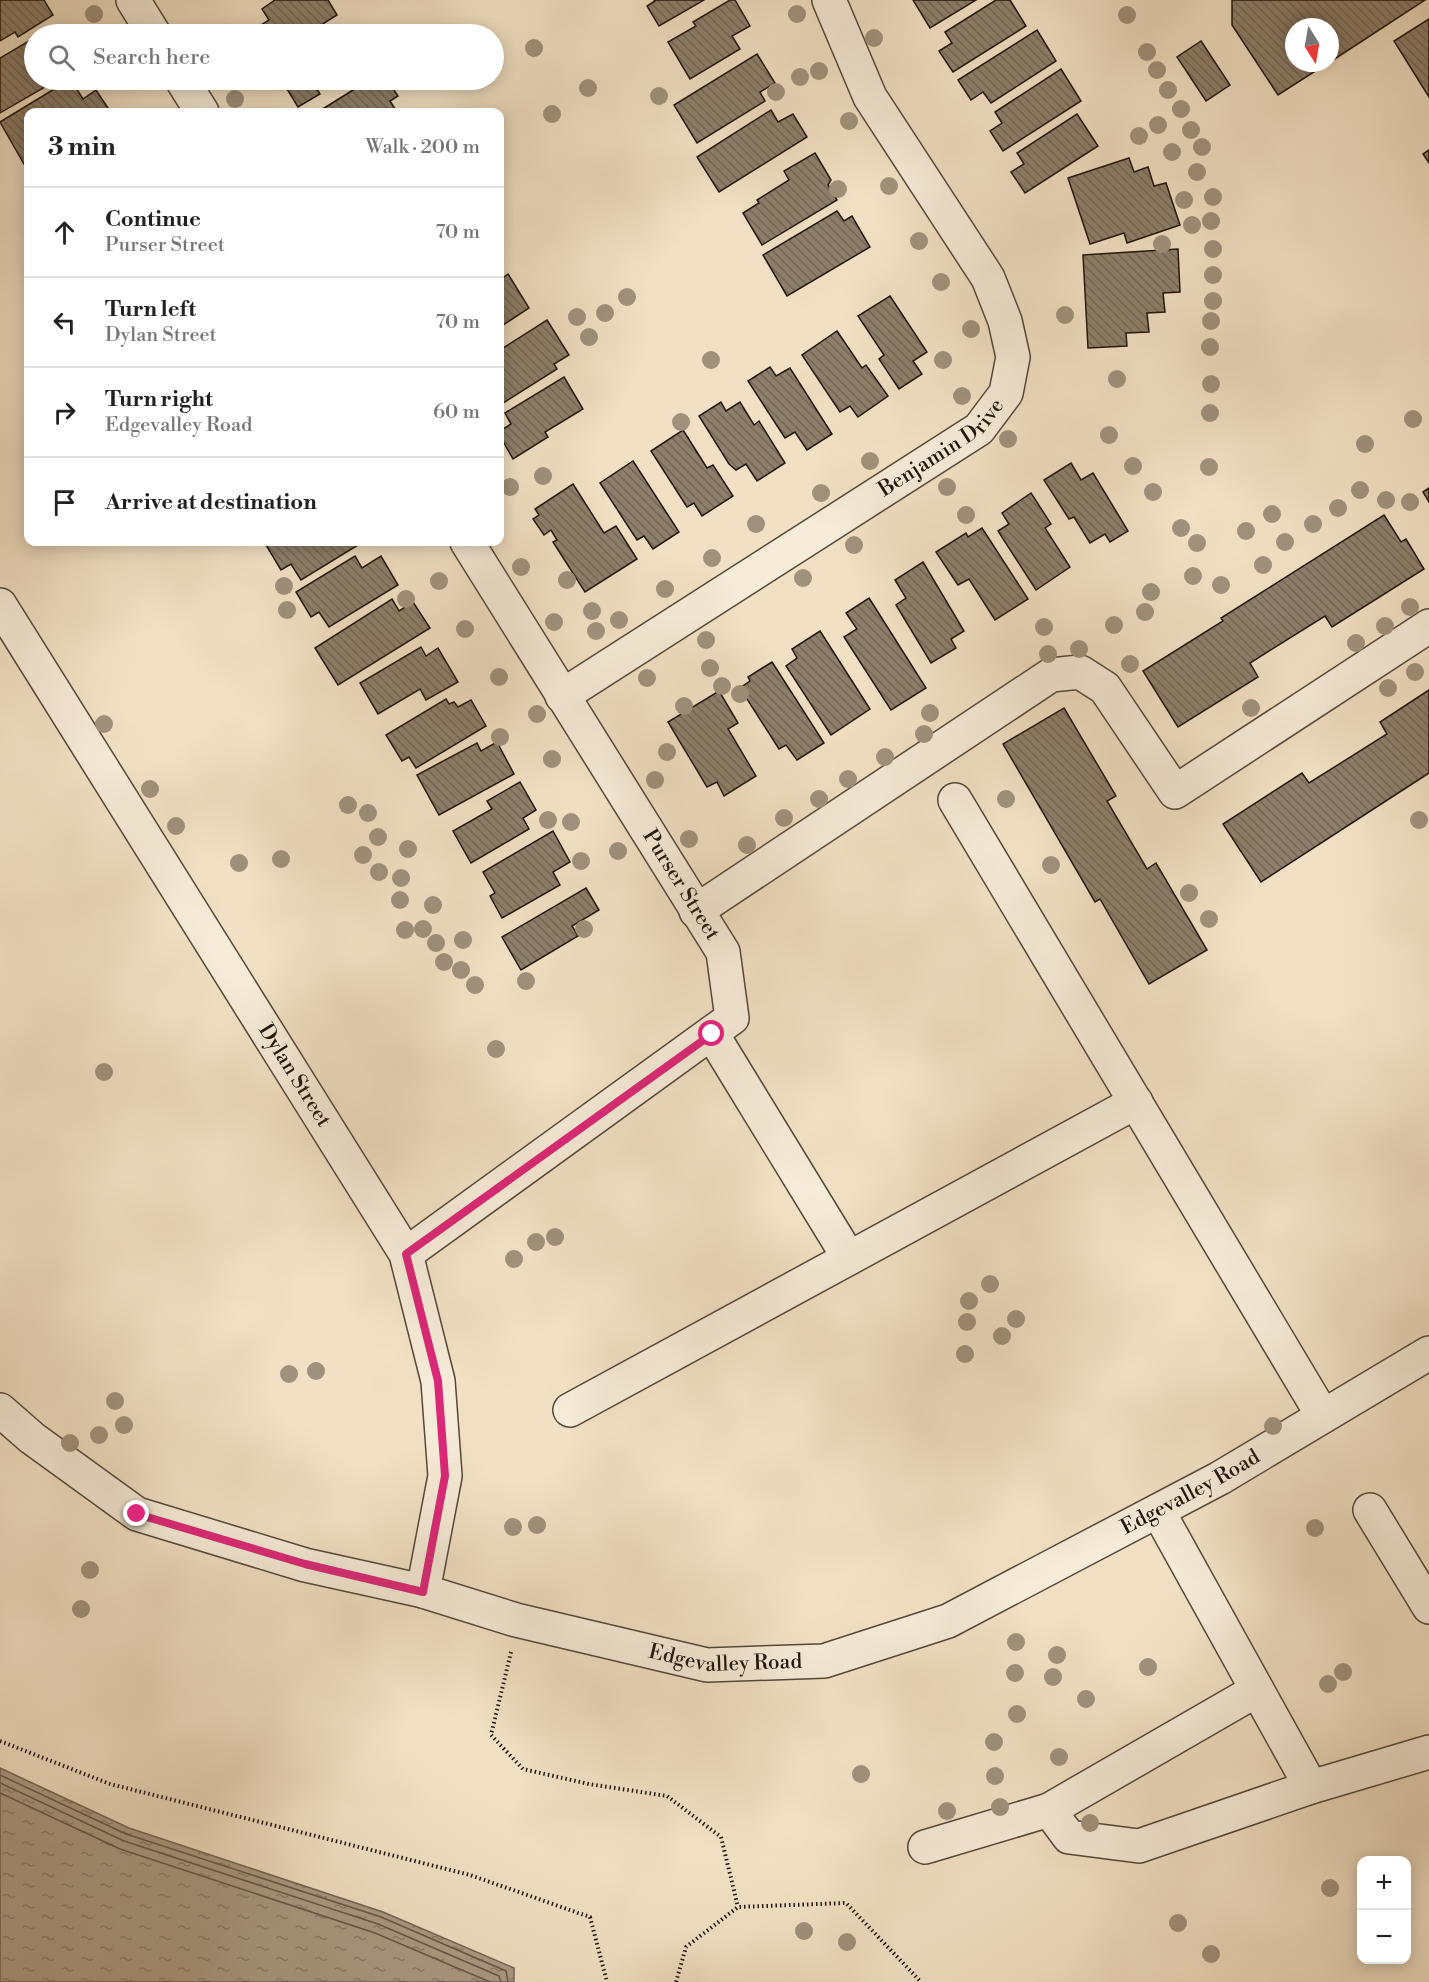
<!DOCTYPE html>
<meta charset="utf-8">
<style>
:root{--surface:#fff;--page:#f2f2f2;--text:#202124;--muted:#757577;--line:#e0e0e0}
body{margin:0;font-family:"Libre Bodoni",serif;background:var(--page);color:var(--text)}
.controls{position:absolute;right:18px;bottom:18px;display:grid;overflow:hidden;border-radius:12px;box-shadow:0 3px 15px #0003}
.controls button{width:54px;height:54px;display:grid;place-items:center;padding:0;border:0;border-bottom:2px solid var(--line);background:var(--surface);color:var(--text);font:30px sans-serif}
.compass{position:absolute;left:1285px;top:18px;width:54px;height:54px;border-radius:50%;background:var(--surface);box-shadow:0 3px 15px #0003;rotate:169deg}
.stop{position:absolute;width:18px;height:18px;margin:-14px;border:4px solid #db2777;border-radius:50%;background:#fff}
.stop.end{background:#db2777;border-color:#fff;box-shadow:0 2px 6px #0008}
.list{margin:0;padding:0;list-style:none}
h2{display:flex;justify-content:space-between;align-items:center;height:78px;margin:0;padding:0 24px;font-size:26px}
h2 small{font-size:20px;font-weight:400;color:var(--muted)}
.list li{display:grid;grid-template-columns:39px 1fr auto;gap:18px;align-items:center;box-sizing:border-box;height:90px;padding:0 24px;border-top:2px solid var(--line)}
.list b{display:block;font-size:22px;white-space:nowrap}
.list p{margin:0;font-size:20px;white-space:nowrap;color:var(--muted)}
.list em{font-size:20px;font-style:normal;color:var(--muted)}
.icon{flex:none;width:33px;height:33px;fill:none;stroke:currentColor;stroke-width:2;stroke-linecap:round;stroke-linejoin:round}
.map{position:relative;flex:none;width:1429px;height:1982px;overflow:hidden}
.search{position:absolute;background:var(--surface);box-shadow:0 3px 15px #0003;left:24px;top:24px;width:480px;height:66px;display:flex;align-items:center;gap:15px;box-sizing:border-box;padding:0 21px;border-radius:33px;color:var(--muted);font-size:22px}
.panel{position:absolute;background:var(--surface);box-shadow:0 3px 15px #0003;left:24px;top:108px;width:480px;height:438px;border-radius:12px}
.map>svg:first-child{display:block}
.water{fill:url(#water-ripples);stroke:#736554;stroke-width:1.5}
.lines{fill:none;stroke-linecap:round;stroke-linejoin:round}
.shore{stroke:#655848;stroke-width:1.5}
.building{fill:url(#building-back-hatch);stroke:#20150b;stroke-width:1.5}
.minor-casing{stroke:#544839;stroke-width:36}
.path{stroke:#20150b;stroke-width:4;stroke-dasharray:1.5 3;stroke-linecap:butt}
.minor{stroke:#f6ebd8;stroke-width:33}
.tree{fill:#a0917c}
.route{stroke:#db2777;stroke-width:8}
.labels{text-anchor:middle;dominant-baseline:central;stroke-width:6;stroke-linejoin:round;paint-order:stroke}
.street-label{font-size:21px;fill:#20150b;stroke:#f6ebd8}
</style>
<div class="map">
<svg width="1429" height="1982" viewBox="0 0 1429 1982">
<defs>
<pattern id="water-ripples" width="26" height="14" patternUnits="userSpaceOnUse" patternTransform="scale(1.5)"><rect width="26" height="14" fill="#aa9b84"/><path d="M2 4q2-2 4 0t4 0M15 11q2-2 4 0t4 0" fill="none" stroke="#8a7d6a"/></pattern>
<pattern id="building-back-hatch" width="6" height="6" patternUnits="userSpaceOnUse" patternTransform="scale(1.5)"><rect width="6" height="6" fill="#8d7f6b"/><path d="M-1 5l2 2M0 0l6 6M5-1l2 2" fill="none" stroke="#736756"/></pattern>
</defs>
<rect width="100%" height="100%" fill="#f1e0c3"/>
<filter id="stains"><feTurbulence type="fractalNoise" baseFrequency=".00333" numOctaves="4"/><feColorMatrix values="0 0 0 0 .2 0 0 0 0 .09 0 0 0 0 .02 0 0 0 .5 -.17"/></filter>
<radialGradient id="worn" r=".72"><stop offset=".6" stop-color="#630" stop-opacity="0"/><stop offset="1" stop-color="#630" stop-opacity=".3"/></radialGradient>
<!-- water -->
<polygon class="water" points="0,1768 129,1828 383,1912 514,1968 514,1982 0,1982"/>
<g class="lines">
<!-- shore -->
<g class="shore">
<polyline points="0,1775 126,1834 381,1917 506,1971 508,1982"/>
<polyline points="0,1783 124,1841 378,1924 499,1976 501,1982"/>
<polyline points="0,1793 120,1849 375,1933 490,1982"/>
</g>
</g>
<!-- building -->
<g class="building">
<polygon points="0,0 44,0 53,15 18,37 15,32 0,41"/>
<polygon points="275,0 328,0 337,15 307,34 256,34 253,30 269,20 262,9"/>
<polygon points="654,0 704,0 659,26 647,6 655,1"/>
<polygon points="730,0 735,0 750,26 732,36 740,49 690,79 668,42 696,26 693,22"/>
<polygon points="913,0 976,0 930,28"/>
<polygon points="996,0 1010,0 1026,26 953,72 939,51 952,43 945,32"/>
<polygon points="1232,0 1425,0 1330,62 1330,27 1294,27 1294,63 1328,63 1278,95 1232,25"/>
<polygon points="1429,19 1429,97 1394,41"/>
<polygon points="1037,30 1056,61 991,103 983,92 971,100 958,80"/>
<polygon points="34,38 34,80 57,80 0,113 0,58"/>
<polygon points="1201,41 1230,85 1206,101 1177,57"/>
<polygon points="757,54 775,83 760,92 765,101 697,143 674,105"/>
<polygon points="1061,69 1081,101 1003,151 990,131 1002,123 995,112"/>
<polygon points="69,80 71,80 83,99 96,90 110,111 28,112 28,162 24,164 0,122"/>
<polygon points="291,80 328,80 316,87 320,94 298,107 284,84"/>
<polygon points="369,80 387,80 398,96 390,101 397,112 323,112 321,110"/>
<polygon points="771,110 778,122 793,114 807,137 719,192 697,157"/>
<polygon points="1077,114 1098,146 1025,193 1011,172 1024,164 1017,153"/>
<polygon points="1429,150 1429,163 1423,154"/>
<polygon points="815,153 831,180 828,185 837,200 762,245 743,213 759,203 757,200 789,180 784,171"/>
<polygon points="1129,158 1134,172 1148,167 1154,186 1166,183 1180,225 1127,243 1124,233 1090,244 1068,178"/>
<polygon points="837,211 844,221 852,216 870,247 787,296 763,255"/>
<polygon points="1178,249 1180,292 1163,293 1165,312 1147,313 1149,332 1126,333 1127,346 1088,348 1083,255"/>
<polygon points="508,274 529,308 500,327 500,280"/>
<polygon points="890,296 927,352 913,361 922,374 899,389 879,359 884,355 858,316"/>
<polygon points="547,320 569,355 554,364 557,369 500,405 500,350"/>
<polygon points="837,331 862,368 866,365 888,396 858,417 850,406 840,412 802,355"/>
<polygon points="770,367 776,376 790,368 832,434 807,450 795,432 785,438 748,381"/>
<polygon points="564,377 583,409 545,432 548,437 513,459 500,436 500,431 511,424 505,413"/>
<polygon points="721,402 726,411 740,402 754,425 759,421 785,463 757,481 746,464 736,470 729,464 699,416"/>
<polygon points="683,430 707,468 713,465 733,496 702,516 694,503 687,507 651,451"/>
<polygon points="633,461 679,532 653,549 644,536 637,540 600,483"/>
<polygon points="1071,463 1081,480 1093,473 1128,531 1110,542 1105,534 1090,543 1074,517 1069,519 1044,480"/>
<polygon points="573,484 604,533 616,526 637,559 585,592 553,542 557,540 551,530 544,535 533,519 539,515 535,509"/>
<polygon points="1429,488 1429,502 1423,492"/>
<polygon points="1031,493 1051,524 1045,528 1070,567 1036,590 998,531 1009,524 1002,513"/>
<polygon points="1384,515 1401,542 1406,539 1424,569 1332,627 1325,616 1250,663 1258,677 1178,727 1143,671 1223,621 1221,618"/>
<polygon points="982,528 1028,599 995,620 969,579 958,585 936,552 966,533 968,537"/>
<polygon points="272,542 363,542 301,580 291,564 281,570 266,545"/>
<polygon points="355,556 362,568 381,556 398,585 329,627 319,612 311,617 296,592"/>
<polygon points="923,562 964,631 951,639 956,648 931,663 896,605 906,598 895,580"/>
<polygon points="869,598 926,688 891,710 844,637 857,629 846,613"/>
<polygon points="392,599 399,611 413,602 430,628 338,685 315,648"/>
<polygon points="820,631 870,709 831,735 786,666 797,658 792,649"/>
<polygon points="421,647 426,656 438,648 458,682 426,700 420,689 378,714 360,683"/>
<polygon points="772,662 824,743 797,760 786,745 779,749 740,688 750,681 748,677"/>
<polygon points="1429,690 1429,773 1261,882 1223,824 1302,773 1309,783 1387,734 1380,722"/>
<polygon points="719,691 738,723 728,729 756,776 724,796 717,782 707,787 668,722"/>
<polygon points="446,699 449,704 454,702 458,707 471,700 486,726 416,768 409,757 402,761 386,735"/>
<polygon points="1064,708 1116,796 1107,801 1147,869 1156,863 1207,950 1149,984 1100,899 1095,902 1003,744"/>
<polygon points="497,742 514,774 439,815 417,775 477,743 481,751"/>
<polygon points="520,782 536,810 523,818 529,829 471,863 453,831 492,809 487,801"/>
<polygon points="553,831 570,862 553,872 560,885 502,918 490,896 495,893 483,872"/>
<polygon points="586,888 599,910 572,926 578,936 521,970 502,937"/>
</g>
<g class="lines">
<!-- minor casing -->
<g class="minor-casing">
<g id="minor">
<polyline points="133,0 154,34"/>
<polyline points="182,80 202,112"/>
<path id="s1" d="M0,605L406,1254L438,1381L445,1476L423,1591"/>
<path id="s2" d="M562,696L979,429L1006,393L1013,357L1005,321L988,278L870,97L829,0"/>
<polyline points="955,800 1323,1416"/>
<polyline points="696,911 1051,675 1080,672 1105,688 1175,792 1429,626"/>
<polyline points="712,1034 849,1258"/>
<polyline points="406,1254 732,1018 723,952 467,542"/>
<path id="s3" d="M0,1410L32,1438L137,1514L305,1565L423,1591L516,1620L707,1665L824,1661L948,1621L1220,1478L1429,1353"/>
<polyline points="570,1410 1136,1102"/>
<polyline points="1370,1510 1429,1607"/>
<polyline points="1158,1511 1311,1787 1429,1752"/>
<polyline points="1049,1810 1069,1837 1139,1846 1311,1787"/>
<polyline points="925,1847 1049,1810 1257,1690"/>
</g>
</g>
<!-- path -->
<g class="path">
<polyline points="511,1652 491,1735 523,1769 589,1784 667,1796 721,1837 738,1907"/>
<polyline points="0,1741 110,1784 470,1875 590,1917 607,1982"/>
<polyline points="676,1982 686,1947 738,1907 846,1903 921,1982"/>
</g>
<!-- minor -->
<use href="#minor" class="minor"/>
</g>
<!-- trees -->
<g class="tree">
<circle cx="94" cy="14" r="9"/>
<circle cx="797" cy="14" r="9"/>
<circle cx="1127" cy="15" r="9"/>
<circle cx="874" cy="38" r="9"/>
<circle cx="534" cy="48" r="9"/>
<circle cx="1147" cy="52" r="9"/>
<circle cx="1157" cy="70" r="9"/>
<circle cx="819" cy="71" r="9"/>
<circle cx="800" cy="77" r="9"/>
<circle cx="588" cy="88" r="9"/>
<circle cx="1168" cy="90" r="9"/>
<circle cx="776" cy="92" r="9"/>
<circle cx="659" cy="96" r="9"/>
<circle cx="235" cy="99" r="9"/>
<circle cx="1181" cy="109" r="9"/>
<circle cx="552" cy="114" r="9"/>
<circle cx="849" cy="121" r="9"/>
<circle cx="1158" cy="125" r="9"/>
<circle cx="1191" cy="130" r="9"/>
<circle cx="1139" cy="136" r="9"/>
<circle cx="1202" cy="147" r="9"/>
<circle cx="1172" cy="152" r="9"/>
<circle cx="1197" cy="172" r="9"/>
<circle cx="889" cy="186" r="9"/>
<circle cx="838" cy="189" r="9"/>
<circle cx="1213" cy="197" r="9"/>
<circle cx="1184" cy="200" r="9"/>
<circle cx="1211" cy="221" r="9"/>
<circle cx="1192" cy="225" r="9"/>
<circle cx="919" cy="241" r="9"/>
<circle cx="1162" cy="244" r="9"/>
<circle cx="1213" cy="249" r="9"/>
<circle cx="1213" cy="275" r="9"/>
<circle cx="941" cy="282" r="9"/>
<circle cx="627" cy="297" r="9"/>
<circle cx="1213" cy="301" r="9"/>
<circle cx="605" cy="313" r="9"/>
<circle cx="1065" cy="315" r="9"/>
<circle cx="577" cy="317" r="9"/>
<circle cx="1211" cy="321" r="9"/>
<circle cx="971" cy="329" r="9"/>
<circle cx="589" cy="337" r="9"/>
<circle cx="1210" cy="347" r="9"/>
<circle cx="711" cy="360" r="9"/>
<circle cx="943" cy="360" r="9"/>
<circle cx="1117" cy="379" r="9"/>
<circle cx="1211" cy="384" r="9"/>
<circle cx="962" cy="396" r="9"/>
<circle cx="1210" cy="413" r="9"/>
<circle cx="1413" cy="419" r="9"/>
<circle cx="681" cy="422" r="9"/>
<circle cx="1109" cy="435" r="9"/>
<circle cx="1008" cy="439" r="9"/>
<circle cx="1365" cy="444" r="9"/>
<circle cx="870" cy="461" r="9"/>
<circle cx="1133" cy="466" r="9"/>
<circle cx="1209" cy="467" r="9"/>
<circle cx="543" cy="476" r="9"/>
<circle cx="510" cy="487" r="9"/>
<circle cx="947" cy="487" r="9"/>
<circle cx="1360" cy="490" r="9"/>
<circle cx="1153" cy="492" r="9"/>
<circle cx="821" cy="493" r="9"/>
<circle cx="1386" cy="500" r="9"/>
<circle cx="1410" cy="502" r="9"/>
<circle cx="1338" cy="508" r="9"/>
<circle cx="1272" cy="514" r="9"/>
<circle cx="966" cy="515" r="9"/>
<circle cx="756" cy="524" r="9"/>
<circle cx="1313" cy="524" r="9"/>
<circle cx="1181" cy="528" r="9"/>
<circle cx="1246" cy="531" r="9"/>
<circle cx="1285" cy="542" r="9"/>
<circle cx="1197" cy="543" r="9"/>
<circle cx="854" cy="545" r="9"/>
<circle cx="712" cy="558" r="9"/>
<circle cx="1263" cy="565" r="9"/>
<circle cx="521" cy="567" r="9"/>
<circle cx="1193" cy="576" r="9"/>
<circle cx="803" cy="578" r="9"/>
<circle cx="567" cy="580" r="9"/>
<circle cx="439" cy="581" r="9"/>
<circle cx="1221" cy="585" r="9"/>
<circle cx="284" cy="586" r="9"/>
<circle cx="665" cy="589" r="9"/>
<circle cx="1151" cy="592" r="9"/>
<circle cx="406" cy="599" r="9"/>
<circle cx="1410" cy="607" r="9"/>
<circle cx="287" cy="610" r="9"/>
<circle cx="592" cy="611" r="9"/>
<circle cx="1145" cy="612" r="9"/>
<circle cx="619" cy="620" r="9"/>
<circle cx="554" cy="622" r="9"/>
<circle cx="1114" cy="625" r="9"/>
<circle cx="1385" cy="626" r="9"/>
<circle cx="1044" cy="627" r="9"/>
<circle cx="465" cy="629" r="9"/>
<circle cx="596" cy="631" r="9"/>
<circle cx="706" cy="640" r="9"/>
<circle cx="1356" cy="643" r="9"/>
<circle cx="1079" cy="649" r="9"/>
<circle cx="1048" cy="654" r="9"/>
<circle cx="1130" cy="664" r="9"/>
<circle cx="710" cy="668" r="9"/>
<circle cx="1415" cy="672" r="9"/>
<circle cx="499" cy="677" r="9"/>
<circle cx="647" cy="678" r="9"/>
<circle cx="722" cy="686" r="9"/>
<circle cx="1388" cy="688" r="9"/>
<circle cx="740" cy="694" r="9"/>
<circle cx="684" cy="706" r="9"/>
<circle cx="1251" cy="708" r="9"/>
<circle cx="930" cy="713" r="9"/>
<circle cx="537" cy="714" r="9"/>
<circle cx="104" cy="724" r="9"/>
<circle cx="924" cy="734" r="9"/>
<circle cx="500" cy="737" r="9"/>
<circle cx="667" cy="752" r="9"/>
<circle cx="885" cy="757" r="9"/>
<circle cx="552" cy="759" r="9"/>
<circle cx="848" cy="779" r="9"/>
<circle cx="655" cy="780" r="9"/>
<circle cx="150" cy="789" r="9"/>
<circle cx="819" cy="799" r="9"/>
<circle cx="1006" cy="799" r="9"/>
<circle cx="348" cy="805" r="9"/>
<circle cx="368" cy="813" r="9"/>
<circle cx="784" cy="818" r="9"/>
<circle cx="548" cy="820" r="9"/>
<circle cx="1419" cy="820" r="9"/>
<circle cx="571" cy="822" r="9"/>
<circle cx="176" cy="826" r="9"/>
<circle cx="378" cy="837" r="9"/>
<circle cx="689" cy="839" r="9"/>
<circle cx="747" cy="845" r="9"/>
<circle cx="408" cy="849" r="9"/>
<circle cx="618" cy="851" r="9"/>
<circle cx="363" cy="855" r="9"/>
<circle cx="281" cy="859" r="9"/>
<circle cx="581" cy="861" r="9"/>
<circle cx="239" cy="863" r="9"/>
<circle cx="1051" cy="865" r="9"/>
<circle cx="379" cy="872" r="9"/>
<circle cx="401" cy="878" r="9"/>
<circle cx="1189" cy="893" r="9"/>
<circle cx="400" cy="900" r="9"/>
<circle cx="433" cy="905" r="9"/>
<circle cx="1209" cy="919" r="9"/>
<circle cx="423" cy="929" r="9"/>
<circle cx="584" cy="929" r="9"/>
<circle cx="405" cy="930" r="9"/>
<circle cx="463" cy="940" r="9"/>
<circle cx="436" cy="943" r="9"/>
<circle cx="444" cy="962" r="9"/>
<circle cx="461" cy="970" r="9"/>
<circle cx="526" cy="981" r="9"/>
<circle cx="475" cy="985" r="9"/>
<circle cx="496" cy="1049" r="9"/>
<circle cx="104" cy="1072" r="9"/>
<circle cx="555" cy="1237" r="9"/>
<circle cx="536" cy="1242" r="9"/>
<circle cx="514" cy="1259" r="9"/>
<circle cx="990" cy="1284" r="9"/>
<circle cx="969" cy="1301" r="9"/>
<circle cx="1016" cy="1319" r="9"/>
<circle cx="967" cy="1322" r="9"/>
<circle cx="1002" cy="1336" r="9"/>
<circle cx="965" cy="1354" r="9"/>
<circle cx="316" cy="1371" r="9"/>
<circle cx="289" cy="1374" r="9"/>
<circle cx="115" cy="1401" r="9"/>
<circle cx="124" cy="1425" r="9"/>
<circle cx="1273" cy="1426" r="9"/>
<circle cx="99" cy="1435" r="9"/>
<circle cx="70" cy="1443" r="9"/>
<circle cx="537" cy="1525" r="9"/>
<circle cx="513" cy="1527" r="9"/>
<circle cx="1315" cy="1528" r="9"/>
<circle cx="90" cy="1570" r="9"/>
<circle cx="81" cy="1609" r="9"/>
<circle cx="1016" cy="1642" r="9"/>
<circle cx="1057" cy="1655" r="9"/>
<circle cx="1148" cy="1667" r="9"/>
<circle cx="1343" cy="1672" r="9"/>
<circle cx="1015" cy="1673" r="9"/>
<circle cx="1053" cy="1677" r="9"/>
<circle cx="1328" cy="1684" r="9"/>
<circle cx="1086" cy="1699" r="9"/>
<circle cx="1017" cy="1714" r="9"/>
<circle cx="994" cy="1742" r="9"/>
<circle cx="1059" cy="1757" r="9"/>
<circle cx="861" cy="1774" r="9"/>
<circle cx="995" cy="1776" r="9"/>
<circle cx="1000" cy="1807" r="9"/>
<circle cx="947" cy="1811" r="9"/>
<circle cx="1090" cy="1823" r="9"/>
<circle cx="1330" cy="1888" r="9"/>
<circle cx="1178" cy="1923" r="9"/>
<circle cx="804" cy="1931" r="9"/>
<circle cx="847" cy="1942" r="9"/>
<circle cx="1211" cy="1954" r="9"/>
</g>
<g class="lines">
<!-- route -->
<polyline class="route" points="137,1514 305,1564 423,1592 445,1476 438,1381 406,1254 712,1034"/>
</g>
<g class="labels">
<!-- street labels -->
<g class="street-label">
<text stroke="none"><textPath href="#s2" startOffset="454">Benjamin Drive</textPath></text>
<text transform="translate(681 885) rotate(58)">Purser Street</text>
<text stroke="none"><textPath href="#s1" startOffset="555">Dylan Street</textPath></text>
<text stroke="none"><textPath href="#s3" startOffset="1284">Edgevalley Road</textPath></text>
<text stroke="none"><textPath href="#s3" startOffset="780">Edgevalley Road</textPath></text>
</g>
</g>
<rect width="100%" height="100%" filter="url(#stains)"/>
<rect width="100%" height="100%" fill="url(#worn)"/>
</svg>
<div class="controls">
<button>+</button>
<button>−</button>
</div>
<svg class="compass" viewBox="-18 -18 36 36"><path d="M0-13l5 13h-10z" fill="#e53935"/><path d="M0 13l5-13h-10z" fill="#757577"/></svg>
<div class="stop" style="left:712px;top:1034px"></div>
<div class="stop end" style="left:137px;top:1514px"></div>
<div class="search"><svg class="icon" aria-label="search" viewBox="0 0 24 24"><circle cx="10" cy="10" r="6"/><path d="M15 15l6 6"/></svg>Search here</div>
<section class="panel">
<h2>3 min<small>Walk · 200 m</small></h2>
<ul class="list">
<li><svg class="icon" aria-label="ahead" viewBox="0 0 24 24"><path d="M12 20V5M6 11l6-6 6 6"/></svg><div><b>Continue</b><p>Purser Street</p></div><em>70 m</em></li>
<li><svg class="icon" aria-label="left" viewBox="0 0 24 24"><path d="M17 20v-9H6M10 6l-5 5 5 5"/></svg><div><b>Turn left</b><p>Dylan Street</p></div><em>70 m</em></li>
<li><svg class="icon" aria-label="right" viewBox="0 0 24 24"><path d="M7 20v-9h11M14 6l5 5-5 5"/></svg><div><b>Turn right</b><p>Edgevalley Road</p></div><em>60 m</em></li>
<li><svg class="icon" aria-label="arrive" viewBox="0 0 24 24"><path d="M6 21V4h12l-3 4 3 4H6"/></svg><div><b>Arrive at destination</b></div></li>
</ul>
</section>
</div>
